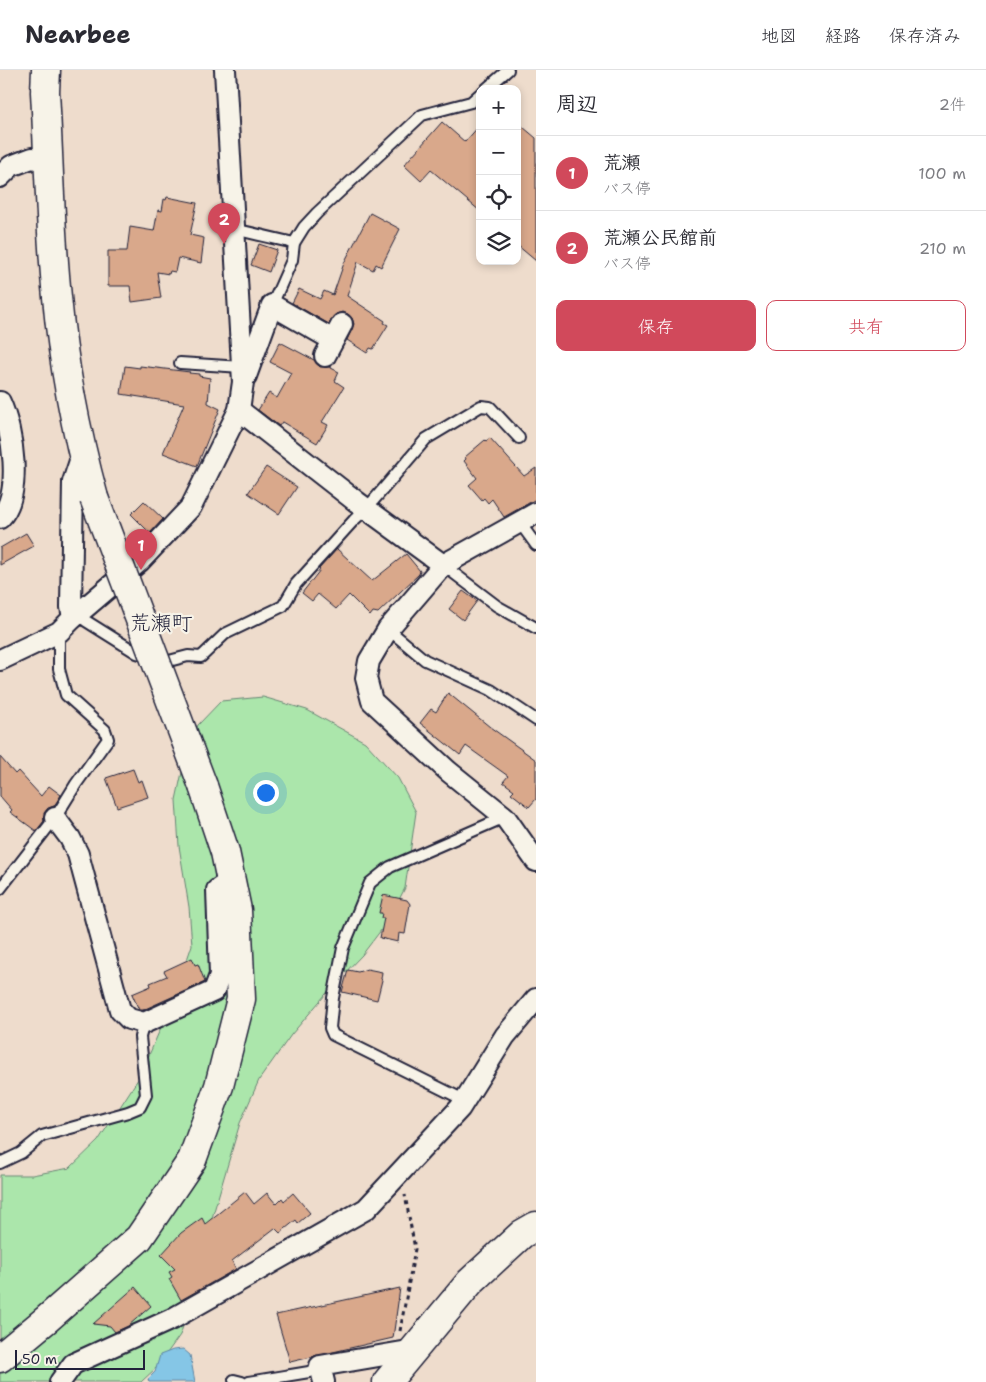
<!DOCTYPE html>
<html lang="ja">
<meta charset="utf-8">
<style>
:root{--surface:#fff;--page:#f7f7f7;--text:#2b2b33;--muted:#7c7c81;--line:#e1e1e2;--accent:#d1495b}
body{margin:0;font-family:"Shantell Sans","Klee One",sans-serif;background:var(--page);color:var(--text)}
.controls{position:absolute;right:15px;top:15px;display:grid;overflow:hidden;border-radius:10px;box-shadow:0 2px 8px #0003}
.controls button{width:45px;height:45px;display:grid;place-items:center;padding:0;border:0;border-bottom:1px solid var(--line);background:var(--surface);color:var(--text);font:25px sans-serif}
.scale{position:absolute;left:15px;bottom:12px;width:130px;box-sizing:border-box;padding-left:5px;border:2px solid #22223b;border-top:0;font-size:14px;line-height:18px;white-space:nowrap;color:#22223b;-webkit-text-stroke:4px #f7f3e8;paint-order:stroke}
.you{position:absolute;left:265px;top:722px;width:18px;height:18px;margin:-12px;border:4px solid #fff;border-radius:50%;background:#1a73e8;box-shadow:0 0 0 8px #1a73e833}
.badge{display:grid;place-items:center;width:32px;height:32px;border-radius:50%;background:var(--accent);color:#fff;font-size:16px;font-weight:700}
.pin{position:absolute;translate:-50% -41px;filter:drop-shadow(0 1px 2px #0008)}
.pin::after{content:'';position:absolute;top:26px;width:18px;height:15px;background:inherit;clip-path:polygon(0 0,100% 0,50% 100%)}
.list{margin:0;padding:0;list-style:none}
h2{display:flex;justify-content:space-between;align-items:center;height:65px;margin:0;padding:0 20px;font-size:21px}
h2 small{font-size:16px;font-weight:400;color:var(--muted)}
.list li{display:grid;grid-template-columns:32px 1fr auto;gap:15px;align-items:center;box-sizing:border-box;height:75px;padding:0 20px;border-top:1px solid var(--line)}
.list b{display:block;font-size:19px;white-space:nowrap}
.list p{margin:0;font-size:16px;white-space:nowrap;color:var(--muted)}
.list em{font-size:16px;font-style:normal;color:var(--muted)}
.actions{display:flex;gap:10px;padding:15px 20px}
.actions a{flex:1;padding:11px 0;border:1px solid var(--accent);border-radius:10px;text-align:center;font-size:18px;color:var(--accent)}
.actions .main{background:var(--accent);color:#fff}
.icon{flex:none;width:28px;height:28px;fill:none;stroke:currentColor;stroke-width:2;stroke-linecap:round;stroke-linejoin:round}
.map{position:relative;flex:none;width:536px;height:1312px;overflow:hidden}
header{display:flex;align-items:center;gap:30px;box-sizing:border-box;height:70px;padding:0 25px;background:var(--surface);border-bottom:1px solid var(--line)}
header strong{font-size:24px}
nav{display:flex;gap:28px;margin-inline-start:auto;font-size:18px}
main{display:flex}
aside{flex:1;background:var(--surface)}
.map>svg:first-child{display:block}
.green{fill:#abe6ab;stroke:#668473}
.water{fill:#85c6e6;stroke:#5d84a2}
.building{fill:#d9a88b;stroke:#22223b}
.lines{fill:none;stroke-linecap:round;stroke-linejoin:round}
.lane-casing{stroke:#22223b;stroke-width:14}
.street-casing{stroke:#22223b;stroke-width:24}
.secondary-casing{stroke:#22223b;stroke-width:31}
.path{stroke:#22223b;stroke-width:3;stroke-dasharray:4 4;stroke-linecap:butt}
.lane{stroke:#f7f3e8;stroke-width:10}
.street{stroke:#f7f3e8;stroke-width:20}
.secondary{stroke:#f7f3e8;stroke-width:28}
.secondary-bridge-casing{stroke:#22223b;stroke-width:31;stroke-linecap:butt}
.secondary-bridge{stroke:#f7f3e8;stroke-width:28}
.labels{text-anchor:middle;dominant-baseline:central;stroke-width:4.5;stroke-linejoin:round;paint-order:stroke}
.quarter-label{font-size:21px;fill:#22223b;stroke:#f7f3e8}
</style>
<header>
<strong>Nearbee</strong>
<nav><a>地図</a><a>経路</a><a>保存済み</a></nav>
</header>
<main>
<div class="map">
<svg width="536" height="1312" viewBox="0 0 536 1312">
<rect width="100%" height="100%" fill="#eedccc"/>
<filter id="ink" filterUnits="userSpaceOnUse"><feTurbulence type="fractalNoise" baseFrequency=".02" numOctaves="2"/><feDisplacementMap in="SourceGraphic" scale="10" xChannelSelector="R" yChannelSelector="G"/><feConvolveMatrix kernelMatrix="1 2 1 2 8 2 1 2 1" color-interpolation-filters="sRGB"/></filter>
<g filter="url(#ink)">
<!-- green -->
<polygon class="green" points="263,627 307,640 365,672 398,708 416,742 405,818 388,851 362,885 337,911 291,965 259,1010 240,1053 212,1148 199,1211 180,1265 157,1297 141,1312 0,1312 0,1105 32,1105 70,1098 98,1071 140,1006 175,925 192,875 189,837 179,776 176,730 184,693 198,655 221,631"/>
<!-- water -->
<polygon class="water" points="183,1279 190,1285 195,1312 149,1312 148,1309 155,1302 160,1285 173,1280"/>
<!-- building -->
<g class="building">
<polygon points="442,52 465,72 480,55 480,141 431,100 421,111 404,95"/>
<polygon points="517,52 536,68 536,191 517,175"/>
<polygon points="167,127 197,133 190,165 204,168 201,193 178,188 175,202 170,201 169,204 157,202 161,228 132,232 130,216 108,216 108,181 127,181 130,157 154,161 158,140 162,141 164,129 166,130"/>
<polygon points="370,143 400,159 381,197 376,194 373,200 358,192 347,226 385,251 384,253 388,255 373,279 370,278 367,283 347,270 354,254 352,248 348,244 342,242 336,244 329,254 292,233 299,219 320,229 324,221 333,225 344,193"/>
<polygon points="259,174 277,180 269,202 251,195"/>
<polygon points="280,272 314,290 320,297 329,297 339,302 335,311 344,317 322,352 328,355 317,373 282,352 279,356 258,340 269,323 277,328 291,303 270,292"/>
<polygon points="125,296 140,298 140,296 190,302 189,303 199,304 199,306 210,308 208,333 220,339 197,396 163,383 184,334 121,324"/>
<polygon points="490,368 524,406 536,398 536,429 504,447 492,429 488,433 484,428 482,430 469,415 477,408 464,391 466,389 465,387 485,370 486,371"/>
<polygon points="266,397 297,417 279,444 248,423"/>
<polygon points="144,431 163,449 150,463 131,444"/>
<polygon points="26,463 34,476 0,495 0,478"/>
<polygon points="337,479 372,511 406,484 420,501 419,504 378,543 373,542 370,546 349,525 336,539 318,524 312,531 302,523 320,500 319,499"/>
<polygon points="463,521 477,531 463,550 449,539"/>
<polygon points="448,623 490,657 536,690 536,729 529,737 511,723 514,720 503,712 508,706 466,676 460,685 420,653 431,639 436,642"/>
<polygon points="0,687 15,704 18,701 41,726 49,716 61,725 54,736 48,738 44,743 44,751 36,761 10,742 12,740 0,726"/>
<polygon points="133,699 138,712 142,710 148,727 117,737 106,708"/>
<polygon points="383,825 407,830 410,834 405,864 399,863 398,872 380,868 384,848 381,848 382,843 379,843"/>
<polygon points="192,888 195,895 198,894 205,912 143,940 139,940 132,924 151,916 150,913 167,906 164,901"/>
<polygon points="367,899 382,902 381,909 382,910 377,930 342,922 348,900 358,902"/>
<polygon points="245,1122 254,1134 267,1123 276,1134 282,1128 284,1131 293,1123 310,1143 298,1153 296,1150 280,1163 275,1158 232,1191 236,1199 181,1230 169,1209 172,1207 169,1202 175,1199 161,1185 181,1163 202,1148 205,1154"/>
<polygon points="135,1217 151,1236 128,1256 115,1262 110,1256 93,1254"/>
<polygon points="400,1218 393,1268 290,1292 276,1245"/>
</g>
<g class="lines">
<!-- lane casing -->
<g class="lane-casing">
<g id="lane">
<polyline points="486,19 508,0"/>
<polyline points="234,159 294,173"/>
<polyline points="272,235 292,190 294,173 304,157 317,143 422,45 471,32 480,24"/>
<polyline points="180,293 242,297"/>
<polyline points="520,453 536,475"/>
<polyline points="443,495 497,536 536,558"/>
<polyline points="78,544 86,551 137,583 165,592 188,586 201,587 225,564 283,536 296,514 354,450 367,438 426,369 481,336 490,337 519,368"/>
<polyline points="388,559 425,590 491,620 536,650"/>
<polyline points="0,819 55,748 76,714 108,669 105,660 66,625 59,599 59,562"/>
<polyline points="464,1030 333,965 330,958 333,928 343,878 370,813 390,797 505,747"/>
<polyline points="0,1093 21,1083 42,1066 128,1042 140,1037 146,1025 140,967 144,953"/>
<polyline points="234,1310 242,1312"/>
<polyline points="249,1312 309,1302 320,1296"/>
</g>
</g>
<!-- street casing -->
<g class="street-casing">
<g id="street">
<polyline points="0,107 11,96 32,88 49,92"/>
<polyline points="325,286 342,254"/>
<polyline points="246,306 272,235 333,270"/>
<path d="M0,332C13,360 23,424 0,448"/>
<polyline points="239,340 357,432 443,495"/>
<polyline points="536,443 443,495 388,559 369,591 366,608 372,631 448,701 505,747 536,791"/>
<polyline points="73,548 71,537 73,412 82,385"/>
<polyline points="0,590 59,562 73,548 140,491 191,437 239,340 243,312 225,0"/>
<polyline points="55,748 70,768 78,784 120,940 129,949 144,953 214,921 220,905 217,820 231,810"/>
<polyline points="60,1312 73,1294 172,1249 366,1139 460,1038 505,966 536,929"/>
<polyline points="324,1312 320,1296 414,1280"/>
</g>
</g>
<!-- secondary casing -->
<g class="secondary-casing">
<g id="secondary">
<path d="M46,0L45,22C49,90 50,159 57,227C63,294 76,362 94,428"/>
<polyline points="0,1288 47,1249 139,1168 192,1090 219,1016 241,929 237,840 225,782 203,716"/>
<polyline points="387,1312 470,1212 522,1164 536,1156"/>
</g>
</g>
<!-- path -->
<polyline class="path" points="400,1261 415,1179 405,1125"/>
<!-- lane -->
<use href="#lane" class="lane"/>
<!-- street -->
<use href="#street" class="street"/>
<!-- secondary -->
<use href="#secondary" class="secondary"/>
<!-- secondary-bridge casing -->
<g class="secondary-bridge-casing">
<polyline id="secondary-bridge" points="94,428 203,716"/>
</g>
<!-- secondary-bridge -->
<use href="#secondary-bridge" class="secondary-bridge"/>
</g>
</g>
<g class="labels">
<!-- quarter labels -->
<g class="quarter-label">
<text x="161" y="553">荒瀬町</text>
</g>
</g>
</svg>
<div class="controls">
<button>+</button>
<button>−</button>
<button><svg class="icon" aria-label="locate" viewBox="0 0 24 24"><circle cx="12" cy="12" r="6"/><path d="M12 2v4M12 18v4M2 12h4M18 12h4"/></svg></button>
<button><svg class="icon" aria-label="layers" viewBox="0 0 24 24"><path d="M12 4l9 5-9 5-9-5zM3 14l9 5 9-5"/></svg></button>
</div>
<div class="scale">50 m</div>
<div class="you"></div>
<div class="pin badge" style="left:141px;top:500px">1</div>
<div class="pin badge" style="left:224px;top:174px">2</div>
</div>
<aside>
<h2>周辺<small>2件</small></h2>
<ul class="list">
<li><span class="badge">1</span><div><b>荒瀬</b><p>バス停</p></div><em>100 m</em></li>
<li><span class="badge">2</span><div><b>荒瀬公民館前</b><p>バス停</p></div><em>210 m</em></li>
</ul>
<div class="actions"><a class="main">保存</a><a>共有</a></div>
</aside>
</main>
